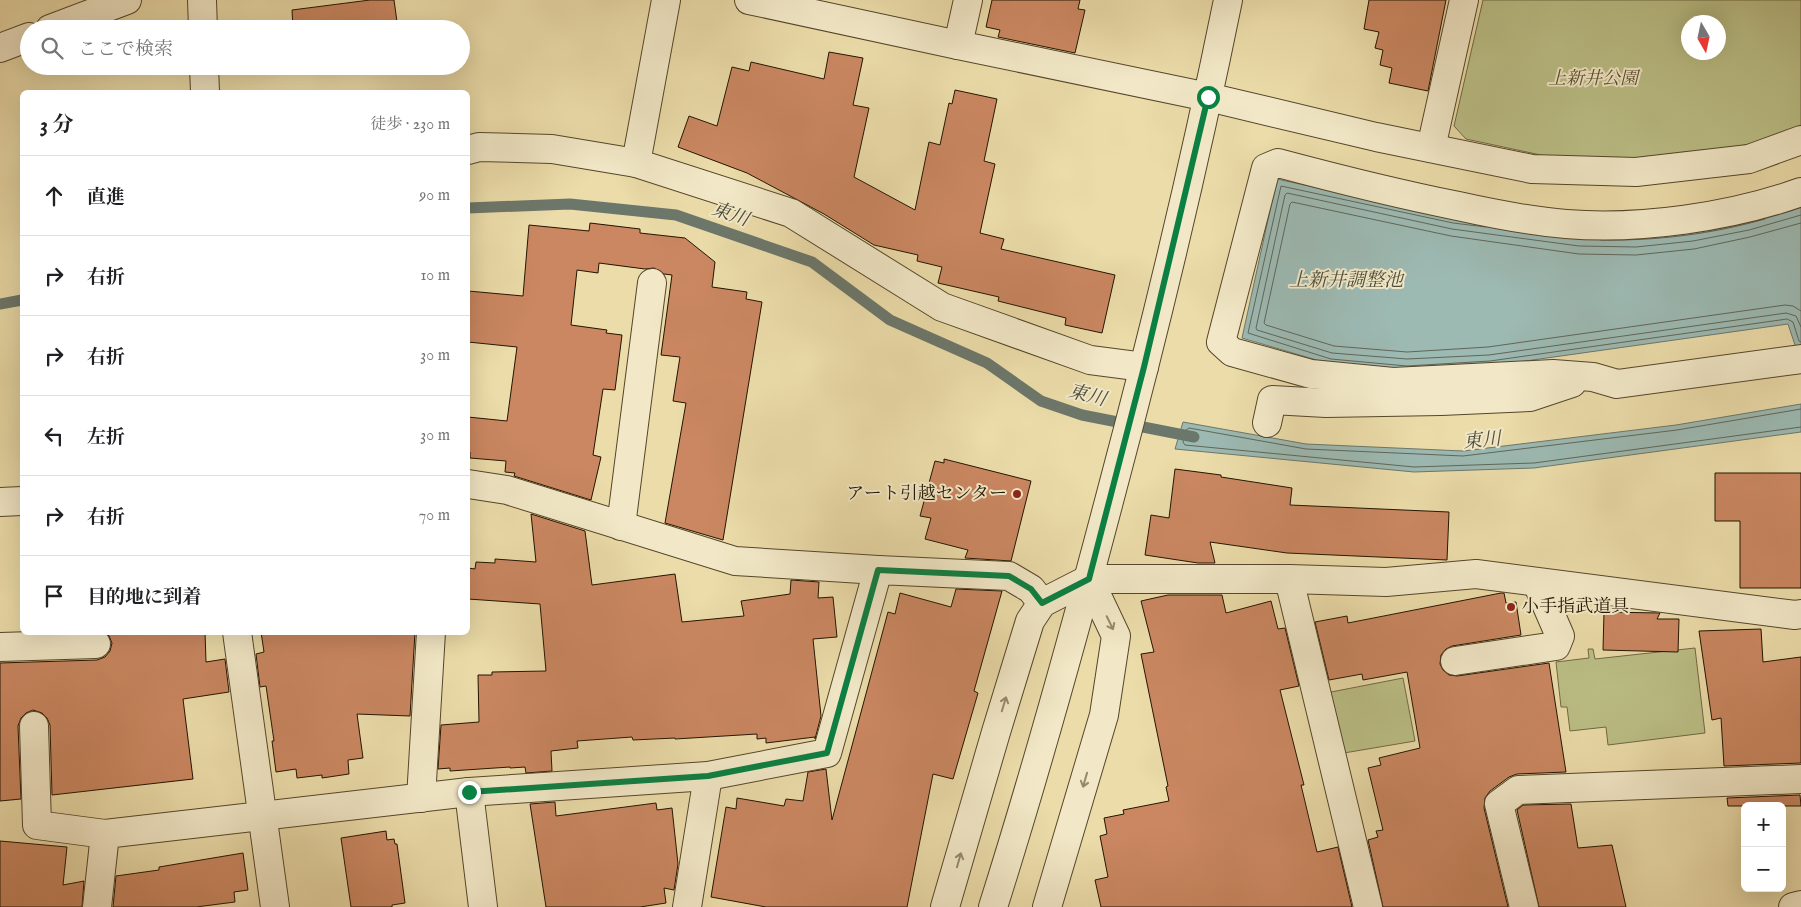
<!DOCTYPE html>
<html lang="ja">
<meta charset="utf-8">
<style>
:root{--surface:#fff;--page:#f2f2f2;--text:#202124;--muted:#757577;--line:#e0e0e0}
body{margin:0;font-family:"IM FELL English","Noto Serif JP",serif;background:var(--page);color:var(--text)}
.controls{position:absolute;right:15px;bottom:15px;display:grid;overflow:hidden;border-radius:8px;box-shadow:0 5px 20px #0002}
.controls button{width:45px;height:45px;display:grid;place-items:center;padding:0;border:0;border-bottom:1px solid var(--line);background:var(--surface);color:var(--text);font:25px sans-serif}
.compass{position:absolute;left:1681px;top:15px;width:45px;height:45px;border-radius:50%;background:var(--surface);box-shadow:0 5px 20px #0002;rotate:171deg}
.stop{position:absolute;width:15px;height:15px;margin:-11px;border:4px solid #0b8043;border-radius:50%;background:#fff}
.stop.end{background:#0b8043;border-color:#fff;box-shadow:0 1px 5px #0008}
.list{margin:0;padding:0;list-style:none}
h2{display:flex;justify-content:space-between;align-items:center;height:65px;margin:0;padding:0 20px;font-size:21px}
h2 small{font-size:16px;font-weight:400;color:var(--muted)}
.list li{display:grid;grid-template-columns:32px 1fr auto;gap:15px;align-items:center;box-sizing:border-box;height:80px;padding:0 20px;border-top:1px solid var(--line)}
.list b{display:block;font-size:19px;white-space:nowrap}
.list em{font-size:16px;font-style:normal;color:var(--muted)}
.icon{flex:none;width:28px;height:28px;fill:none;stroke:currentColor;stroke-width:2;stroke-linecap:round;stroke-linejoin:round}
.map{position:relative;flex:none;width:1801px;height:907px;overflow:hidden}
.search{position:absolute;background:var(--surface);box-shadow:0 5px 20px #0002;left:20px;top:20px;width:450px;height:55px;display:flex;align-items:center;gap:12px;box-sizing:border-box;padding:0 18px;border-radius:28px;color:var(--muted);font-size:19px}
.panel{position:absolute;background:var(--surface);box-shadow:0 5px 20px #0002;left:20px;top:90px;width:450px;height:545px;border-radius:8px}
.map>svg:first-child{display:block}
.green{fill:#bbbf86;stroke:#6f6a43;fill-rule:evenodd}
.water{fill:#9cb9b2;stroke:#6c776b}
.lines{fill:none;stroke-linecap:round;stroke-linejoin:round}
.shore{stroke:#606659;stroke-width:1}
.stream{stroke:#6c776b;stroke-width:11}
.building{fill:#ca8761;stroke:#231400}
.minor-casing{stroke:#55462a;stroke-width:30}
.minor{stroke:#f2e8c7;stroke-width:28}
.oneway{stroke:#95896d}
.route{stroke:#0b8043;stroke-width:6}
.poi-dot{fill:#8f2418;stroke:#f2e8c7;stroke-width:2}
.labels{text-anchor:middle;dominant-baseline:central;stroke-width:4;stroke-linejoin:round;paint-order:stroke}
.park-label{font-size:18px;font-style:italic;fill:#58502f;stroke:#f2e8c7}
.poi-label{font-size:18px;fill:#231400;stroke:#f2e8c7;text-anchor:end}
.water-label{font-size:19px;font-style:italic;fill:#4d4e3e;stroke:#f2e8c7}
</style>
<div class="map">
<svg width="1801" height="907" viewBox="0 0 1801 907">
<rect width="100%" height="100%" fill="#ebdca9"/>
<filter id="stains"><feTurbulence type="fractalNoise" baseFrequency=".004" numOctaves="4"/><feColorMatrix values="0 0 0 0 .2 0 0 0 0 .09 0 0 0 0 .02 0 0 0 .5 -.17"/></filter>
<radialGradient id="worn" r=".72"><stop offset=".6" stop-color="#630" stop-opacity="0"/><stop offset="1" stop-color="#630" stop-opacity=".3"/></radialGradient>
<!-- green -->
<g class="green">
<path d="M1483,0H1801V128L1759,142L1698,155L1637,159L1564,160L1466,139L1454,126ZM1688,22H1718V52H1688Z"/>
<polygon points="1695,648 1705,733 1608,745 1606,727 1570,731 1567,707 1561,707 1556,662 1589,658 1588,649 1593,649 1595,659"/>
<polygon points="1403,678 1415,741 1338,754 1326,693"/>
</g>
<!-- water -->
<g class="water">
<polygon points="1277,179 1454,218 1579,235 1801,203 1801,347 1796,348 1788,324 1490,366 1407,371 1330,364 1242,338"/>
<polygon points="1801,404 1801,432 1534,468 1414,472 1175,449 1183,422 1306,444 1463,451 1676,425"/>
</g>
<g class="lines">
<!-- shore -->
<g class="shore">
<polyline points="1801,215 1749,230 1693,241 1636,247 1579,246 1452,229 1287,193 1285,195 1256,328 1257,330 1332,353 1407,359 1489,355 1786,313 1796,316 1801,327"/>
<polyline points="1801,223 1750,237 1694,249 1636,255 1579,254 1451,236 1292,202 1290,204 1264,323 1266,325 1334,346 1407,352 1488,347 1785,305 1793,306 1801,311"/>
<polyline points="1486,227 1453,223 1281,186 1248,333 1331,359 1407,366 1490,361 1787,319 1793,322 1799,341 1801,342"/>
<path d="M1601,240C1657,241 1712,234 1765,219"/>
<polyline points="1801,409 1677,430 1463,456 1306,449 1189,428 1186,430 1183,442 1185,445 1414,467 1534,463 1801,427"/>
</g>
<!-- stream -->
<g class="stream">
<polyline points="468,208 570,204 676,215 812,262 890,320 987,363 1041,401 1082,415 1194,437"/>
<polyline points="0,304 22,300"/>
</g>
</g>
<!-- building -->
<g class="building">
<polygon points="370,0 394,0 398,29 293,29 292,10"/>
<polygon points="992,0 1080,0 1078,9 1085,10 1075,53 998,37 1000,30 986,27"/>
<polygon points="1369,0 1446,0 1428,91 1389,83 1392,68 1380,65 1383,50 1375,48 1379,32 1364,29"/>
<polygon points="829,52 863,58 853,105 869,108 854,177 915,210 929,142 940,145 949,103 952,104 955,90 997,99 984,161 995,164 980,233 1004,239 1001,249 1115,275 1102,333 1065,325 1066,318 998,301 999,297 938,283 942,267 917,261 918,255 874,245 824,214 747,173 678,147 689,116 717,126 732,67 749,71 751,62 824,79"/>
<polygon points="590,223 640,229 640,233 685,238 715,262 712,287 747,292 746,299 762,302 723,540 665,523 686,403 673,401 680,357 661,355 672,275 664,274 654,268 645,269 599,263 598,273 577,270 571,325 607,330 606,333 622,335 615,390 603,389 593,455 601,457 591,500 514,476 515,473 505,472 506,461 470,458 470,452 468,452 468,417 507,421 517,347 468,342 468,291 523,296 529,225 589,231"/>
<polygon points="944,459 1031,481 1011,561 965,558 968,550 925,539 931,518 920,516 935,461 944,463"/>
<polygon points="1175,469 1221,475 1221,477 1292,488 1290,505 1449,512 1447,560 1287,553 1210,542 1215,563 1198,563 1145,555 1151,515 1169,518"/>
<polygon points="1715,473 1801,473 1801,588 1740,588 1740,521 1715,521"/>
<polygon points="531,514 585,531 592,585 675,574 682,622 744,616 741,601 790,594 791,580 819,582 818,598 833,597 837,637 813,639 821,716 815,739 815,737 766,743 766,738 757,739 757,734 675,739 675,738 633,740 632,737 577,741 578,748 551,751 552,771 526,773 525,767 510,768 510,767 450,771 450,768 438,769 441,725 479,722 478,675 492,675 492,672 546,671 540,604 468,599 468,568 475,569 476,562 495,563 495,559 536,562"/>
<polygon points="956,589 1002,591 974,691 978,693 953,779 933,774 907,907 766,907 711,897 726,807 736,809 737,798 784,806 786,799 803,801 808,772 826,769 832,820 888,612 895,614 900,593 951,607"/>
<polygon points="1501,593 1504,593 1506,603 1516,602 1521,635 1452,646 1446,649 1441,655 1440,664 1443,670 1449,675 1457,676 1549,663 1566,772 1517,774 1509,777 1490,791 1485,798 1484,808 1508,907 1383,907 1368,840 1378,837 1376,831 1383,830 1368,768 1381,765 1379,758 1420,748 1407,672 1363,680 1362,674 1329,680 1315,622 1347,616 1348,623"/>
<polygon points="1168,595 1222,595 1226,613 1271,601 1278,629 1285,628 1299,686 1280,690 1304,785 1301,785 1317,852 1338,847 1352,907 1101,907 1095,880 1108,877 1100,836 1107,834 1104,818 1124,814 1123,810 1169,801 1166,787 1168,786 1141,654 1154,652 1141,601"/>
<polygon points="1604,612 1660,613 1657,619 1679,619 1678,652 1603,650"/>
<polygon points="1761,629 1763,662 1801,657 1801,763 1724,766 1721,718 1712,720 1699,631"/>
<polygon points="106,632 205,632 206,662 225,659 229,692 183,699 193,779 52,795 50,725 47,718 42,713 33,710 26,713 21,718 18,726 21,799 0,801 0,663 97,660 105,657 110,651 112,643 109,636"/>
<polygon points="261,632 415,632 410,716 357,714 363,758 348,760 349,774 322,778 322,775 297,778 296,769 276,772 272,741 274,741 266,686 260,687 256,654 264,652"/>
<polygon points="1800,795 1801,806 1728,806 1727,798"/>
<polygon points="555,802 556,816 656,803 657,810 672,808 678,864 674,890 664,888 666,903 640,907 546,907 530,804"/>
<polygon points="1571,804 1578,848 1612,845 1626,907 1539,907 1517,810 1523,805"/>
<polygon points="386,831 387,840 394,839 395,844 397,844 405,903 392,905 392,907 351,907 341,838"/>
<polygon points="0,841 67,847 63,885 84,881 82,907 0,907"/>
<polygon points="243,853 248,890 234,892 235,902 196,907 113,907 116,876 159,870 159,867"/>
</g>
<g class="lines">
<!-- minor casing -->
<g class="minor-casing">
<g id="minor">
<polyline points="202,0 203,29"/>
<polyline points="666,0 636,163 791,213 942,307 1090,360 1144,367"/>
<polyline points="749,0 958,45"/>
<polyline points="968,0 958,45 1208,97 1376,137 1532,169 1636,172 1749,159 1801,140"/>
<polyline points="50,29 127,0"/>
<polyline points="0,48 29,37"/>
<polyline points="204,66 205,92"/>
<polyline points="1431,148 1464,0"/>
<polyline points="468,150 479,147 552,149 636,163"/>
<path d="M1801,192C1731,217 1640,230 1566,224C1530,221 1494,214 1458,206C1398,194 1338,179 1278,163L1266,168L1221,342L1232,352L1311,374L1393,382L1553,374L1593,377L1617,384L1801,359"/>
<polyline points="1267,423 1272,400 1326,403 1441,401 1530,397 1572,383"/>
<polyline points="468,484 507,490 735,561 878,570"/>
<polyline points="0,502 22,501"/>
<polyline points="621,526 652,283"/>
<polyline points="1289,579 1368,907"/>
<polyline points="237,632 275,907"/>
<polyline points="0,647 96,644"/>
<polyline points="1455,661 1556,646 1560,636 1537,583"/>
<polyline points="34,726 37,825 105,834"/>
<polyline points="469,792 483,907"/>
<polyline points="421,798 431,632"/>
<polyline points="97,907 105,834 469,792 708,776 827,753 878,570 1009,576 1031,589 1042,603"/>
<polyline points="687,907 708,776"/>
<polyline points="945,907 996,732 1030,621 1042,603 1089,579 1289,579 1386,582 1476,574 1795,615 1801,614"/>
<path d="M993,907C1037,768 1076,627 1113,486C1156,325 1195,163 1228,0"/>
<polyline points="1047,907 1104,715 1116,636 1089,579"/>
<polyline points="1524,907 1499,804 1518,790 1801,779"/>
<polyline points="1793,907 1801,905"/>
</g>
</g>
<!-- minor -->
<use href="#minor" class="minor"/>
</g>
<!-- one-way arrows -->
<defs><path id="oneway-shaft" d="M-6 0H5M1.5-3L5.5 0L1.5 3" fill="none" stroke-width="1.6" stroke-linecap="round" stroke-linejoin="round" transform="scale(1.25)"/></defs>
<g class="oneway">
<use href="#oneway-shaft" transform="translate(1110 623) rotate(64)"/>
<use href="#oneway-shaft" transform="translate(1004 704) rotate(-73)"/>
<use href="#oneway-shaft" transform="translate(1085 780) rotate(106)"/>
<use href="#oneway-shaft" transform="translate(959 860) rotate(-74)"/>
</g>
<g class="lines">
<!-- route -->
<polyline class="route" points="469,792 708,776 827,753 878,570 1009,576 1031,589 1042,603 1089,579 1144,367 1208,97"/>
</g>
<!-- markers -->
<g class="poi-dot">
<circle cx="1017" cy="494" r="5"/>
<circle cx="1511" cy="607" r="5"/>
</g>
<g class="labels">
<!-- park labels -->
<g class="park-label">
<text x="1593" y="79">上新井公園</text>
</g>
<!-- poi labels -->
<g class="poi-label">
<text x="1007" y="494">アート引越センター</text>
<text x="1521" y="607" text-anchor="start">小手指武道具</text>
</g>
<!-- water labels -->
<g class="water-label">
<text transform="translate(730 215) rotate(19)">東川</text>
<text x="1346" y="281">上新井調整池</text>
<text transform="translate(1087 396) rotate(15)">東川</text>
<text transform="translate(1482 441) rotate(-5)">東川</text>
</g>
</g>
<rect width="100%" height="100%" filter="url(#stains)"/>
<rect width="100%" height="100%" fill="url(#worn)"/>
</svg>
<div class="controls">
<button>+</button>
<button>−</button>
</div>
<svg class="compass" viewBox="-18 -18 36 36"><path d="M0-13l5 13h-10z" fill="#e53935"/><path d="M0 13l5-13h-10z" fill="#757577"/></svg>
<div class="stop" style="left:1208px;top:97px"></div>
<div class="stop end" style="left:469px;top:792px"></div>
<div class="search"><svg class="icon" aria-label="search" viewBox="0 0 24 24"><circle cx="10" cy="10" r="6"/><path d="M15 15l6 6"/></svg>ここで検索</div>
<section class="panel">
<h2>3 分<small>徒歩 · 230 m</small></h2>
<ul class="list">
<li><svg class="icon" aria-label="ahead" viewBox="0 0 24 24"><path d="M12 20V5M6 11l6-6 6 6"/></svg><div><b>直進</b></div><em>90 m</em></li>
<li><svg class="icon" aria-label="right" viewBox="0 0 24 24"><path d="M7 20v-9h11M14 6l5 5-5 5"/></svg><div><b>右折</b></div><em>10 m</em></li>
<li><svg class="icon" aria-label="right" viewBox="0 0 24 24"><path d="M7 20v-9h11M14 6l5 5-5 5"/></svg><div><b>右折</b></div><em>30 m</em></li>
<li><svg class="icon" aria-label="left" viewBox="0 0 24 24"><path d="M17 20v-9H6M10 6l-5 5 5 5"/></svg><div><b>左折</b></div><em>30 m</em></li>
<li><svg class="icon" aria-label="right" viewBox="0 0 24 24"><path d="M7 20v-9h11M14 6l5 5-5 5"/></svg><div><b>右折</b></div><em>70 m</em></li>
<li><svg class="icon" aria-label="arrive" viewBox="0 0 24 24"><path d="M6 21V4h12l-3 4 3 4H6"/></svg><div><b>目的地に到着</b></div></li>
</ul>
</section>
</div>
